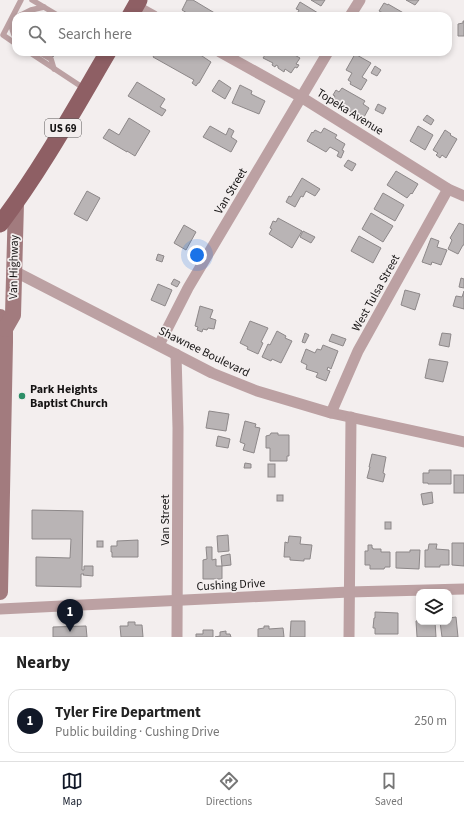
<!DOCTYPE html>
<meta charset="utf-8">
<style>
:root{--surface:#fff;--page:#f6f6f6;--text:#222;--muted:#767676;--line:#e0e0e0;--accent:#111827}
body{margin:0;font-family:"Source Sans 3",sans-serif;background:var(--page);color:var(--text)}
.controls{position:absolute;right:12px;bottom:12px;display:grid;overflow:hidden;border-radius:8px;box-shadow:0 2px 6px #0003}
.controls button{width:36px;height:36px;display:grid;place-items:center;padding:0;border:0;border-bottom:1px solid var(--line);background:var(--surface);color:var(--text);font:20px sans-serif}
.you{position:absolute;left:197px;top:255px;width:14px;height:14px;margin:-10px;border:3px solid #fff;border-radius:50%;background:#1a73e8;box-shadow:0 0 0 6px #1a73e833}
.badge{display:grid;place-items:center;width:26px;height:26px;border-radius:50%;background:var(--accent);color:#fff;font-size:13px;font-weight:700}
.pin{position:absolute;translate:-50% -33px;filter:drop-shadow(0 1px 2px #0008)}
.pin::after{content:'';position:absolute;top:21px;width:14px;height:12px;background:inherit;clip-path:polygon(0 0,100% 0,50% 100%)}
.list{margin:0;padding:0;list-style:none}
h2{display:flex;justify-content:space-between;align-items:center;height:52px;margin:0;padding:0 16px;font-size:17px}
h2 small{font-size:13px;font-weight:400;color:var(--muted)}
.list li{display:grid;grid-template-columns:26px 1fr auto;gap:12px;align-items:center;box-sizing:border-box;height:64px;margin:0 8px 8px;padding:0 8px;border:1px solid var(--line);border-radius:12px}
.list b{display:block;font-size:15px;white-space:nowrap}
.list p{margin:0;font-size:13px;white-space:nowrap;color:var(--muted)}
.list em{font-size:13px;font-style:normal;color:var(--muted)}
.icon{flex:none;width:22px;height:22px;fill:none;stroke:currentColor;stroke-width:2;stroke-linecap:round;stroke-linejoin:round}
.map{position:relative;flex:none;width:464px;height:637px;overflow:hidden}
.search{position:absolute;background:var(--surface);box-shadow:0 2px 6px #0003;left:12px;right:12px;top:12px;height:44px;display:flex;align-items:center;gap:10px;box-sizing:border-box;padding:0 14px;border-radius:12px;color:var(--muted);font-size:15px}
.sheet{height:124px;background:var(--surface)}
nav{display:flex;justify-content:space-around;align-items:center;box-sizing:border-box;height:56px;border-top:1px solid var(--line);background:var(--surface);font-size:11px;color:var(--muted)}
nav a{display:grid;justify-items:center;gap:2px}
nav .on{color:var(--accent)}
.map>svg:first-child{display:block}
.building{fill:#b9b4b5;stroke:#8d8889}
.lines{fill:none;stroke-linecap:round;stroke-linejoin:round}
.lane{stroke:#bca1a3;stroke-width:5.5}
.street{stroke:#bca1a3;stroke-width:11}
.secondary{stroke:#a27b7e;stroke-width:16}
.primary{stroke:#8e5f64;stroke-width:17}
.poi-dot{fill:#2d8e67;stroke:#f3eeee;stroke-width:1.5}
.labels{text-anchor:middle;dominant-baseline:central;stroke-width:3.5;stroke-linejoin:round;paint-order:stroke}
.shield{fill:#f3eeee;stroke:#575454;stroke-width:1}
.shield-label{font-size:11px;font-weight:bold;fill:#141212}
.street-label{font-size:12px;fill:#141212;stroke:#f3eeee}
.poi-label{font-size:12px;font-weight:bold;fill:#141212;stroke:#f3eeee;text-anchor:start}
</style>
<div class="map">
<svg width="464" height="637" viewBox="0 0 464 637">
<rect width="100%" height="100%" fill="#f3eeee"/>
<!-- building -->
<g class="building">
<polygon points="187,0 193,0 218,15 217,16 192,16 182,10"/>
<polygon points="311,0 325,0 321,6"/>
<polygon points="406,0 419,0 415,5"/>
<polygon points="300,2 318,13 317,16 296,16 299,10 296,9"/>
<polygon points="384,3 388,5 388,4 407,15 406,16 383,16 382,15 383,13 379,11"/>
<polygon points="463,21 464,21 464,36 458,36 458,24 463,23"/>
<polygon points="45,52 56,52 53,57"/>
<polygon points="156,52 196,52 211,62 199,83 198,83 196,86 192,83 194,80 153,57"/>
<polygon points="267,52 289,52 300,58 296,64 299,65 297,68 295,67 291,73 285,69 284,72 278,68 278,66 276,65 275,67 272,65 273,63 263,58"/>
<polygon points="355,54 371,63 362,77 367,80 361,90 350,84 351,82 348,80 352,73 346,70"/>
<polygon points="375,66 381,70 377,76 371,73"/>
<polygon points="219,80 231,88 225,99 212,91"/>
<polygon points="137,82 165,99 160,107 166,110 162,116 128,96"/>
<polygon points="240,85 252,91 251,94 265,101 259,114 232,103"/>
<polygon points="342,88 365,101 363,104 369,108 363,119 332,101 335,96 333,95 336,90 339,92"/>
<polygon points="378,104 386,108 383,114 375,110"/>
<polygon points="427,115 434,120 431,125 423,120"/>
<polygon points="129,118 150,131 135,156 127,151 127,152 103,138 109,129 119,135"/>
<polygon points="210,126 226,135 229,128 234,131 231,137 237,141 231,152 203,137"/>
<polygon points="418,126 433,135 425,150 410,141"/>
<polygon points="324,128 337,135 335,138 345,144 342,150 344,151 341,158 337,156 339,152 330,147 326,152 307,141 312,132 313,133 315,130 321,133"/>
<polygon points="445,130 451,134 450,135 457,139 446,158 442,155 440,158 436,155 438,153 433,150"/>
<polygon points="348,160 356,164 352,171 344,166"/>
<polygon points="396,171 418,184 412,194 411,193 407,198 387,185"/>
<polygon points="302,178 320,189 315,196 306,191 303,197 301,196 295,207 286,202 289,196 291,197"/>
<polygon points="87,191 100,198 87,221 74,214"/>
<polygon points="383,193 404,205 395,221 374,209"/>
<polygon points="371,213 393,226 383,242 362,229"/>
<polygon points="278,218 302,231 292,248 269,234 272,229 270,228 273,221 276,222"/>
<polygon points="459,223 464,225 464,245 463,245 458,254 448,249 452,240 450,238"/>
<polygon points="184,225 196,232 186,250 174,243"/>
<polygon points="303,231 315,237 311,243 300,237"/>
<polygon points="359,236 381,248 373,263 351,251"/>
<polygon points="431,238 439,241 437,247 447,250 441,265 432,262 431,265 422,262"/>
<polygon points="158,254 164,256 162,262 156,260"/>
<polygon points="461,278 464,279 464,288 459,287"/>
<polygon points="174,279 180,282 177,287 171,284"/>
<polygon points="158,284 172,290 165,306 151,300"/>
<polygon points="405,290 420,294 415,310 401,305"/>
<polygon points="464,291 464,309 453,306 456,296 462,297"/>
<polygon points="200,306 213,310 210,318 216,320 214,329 208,328 207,330 203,329 202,332 197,330 198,327 195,326"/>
<polygon points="250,321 268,328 261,342 263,343 258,354 247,349 248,347 240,343"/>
<polygon points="277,331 286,336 285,338 292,341 281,363 272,359 271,361 262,357 268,344 270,345"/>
<polygon points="305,333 309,335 305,343 302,342"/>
<polygon points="442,333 451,334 449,347 439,345"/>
<polygon points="332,334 346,339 343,346 329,341"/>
<polygon points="323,345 338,351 331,369 328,367 327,370 330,371 326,381 316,377 318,373 306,369 307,365 301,362 306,349 315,353 317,349 321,350"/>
<polygon points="429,359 448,362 443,382 425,378"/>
<polygon points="209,411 229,414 226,431 206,428"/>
<polygon points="245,421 256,424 255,427 260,428 254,453 243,450 245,444 240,442"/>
<polygon points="271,433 278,433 278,435 289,435 289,456 287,456 287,461 270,461 270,448 266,448 266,436 270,435"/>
<polygon points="218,436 230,439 228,448 216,446"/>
<polygon points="372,454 386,457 383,473 385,474 383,482 367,478 370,467 369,467"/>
<polygon points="245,463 251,464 251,468 244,468"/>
<rect x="268" y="464" width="7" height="13"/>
<polygon points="429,470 451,470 451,484 428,484 428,483 423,483 423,473 429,473"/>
<rect x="454" y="475" width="10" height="18"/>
<polygon points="432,492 433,503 423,505 421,494"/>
<rect x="277" y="495" width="6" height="6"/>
<polygon points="32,510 83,511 82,570 84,570 84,566 93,566 93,576 83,575 84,574 81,574 81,587 36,586 36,557 70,558 71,539 32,539"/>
<rect x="385" y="522" width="6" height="7"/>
<polygon points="228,535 229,551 218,552 217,536"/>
<polygon points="289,536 301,537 300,544 312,545 310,559 304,559 304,561 290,560 290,557 284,557 285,542 288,543"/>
<polygon points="138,540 138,557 112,557 112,552 111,552 111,546 117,546 117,541"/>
<rect x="97" y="541" width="6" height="6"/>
<polygon points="452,543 464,543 464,566 452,565"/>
<polygon points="429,544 437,544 436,549 449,550 449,565 440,565 440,567 425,567 425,550 428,550"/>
<polygon points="368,545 372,545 372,548 373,548 373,549 381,549 381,552 390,552 390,567 385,567 384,569 370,569 370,565 365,565 365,551 368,551"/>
<polygon points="206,547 212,547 212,560 216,559 216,566 222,566 222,579 203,579 203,560 207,559"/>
<polygon points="410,550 420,550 419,569 396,568 396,552 410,552"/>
<polygon points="230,554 231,565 222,566 221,556"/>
<polygon points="375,612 398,613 398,634 375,634 375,628 373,628 374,618 375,618"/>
<polygon points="456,617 458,637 442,637 440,622 449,622 449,618"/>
<polygon points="419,620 419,622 435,622 436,637 417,637 416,621"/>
<polygon points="291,621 305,621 305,637 290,637"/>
<polygon points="128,622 135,622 135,625 142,625 143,637 121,637 120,626 128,626"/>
<polygon points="86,626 87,637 53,637 53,627"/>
<polygon points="264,626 269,626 269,629 283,628 284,637 258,637 258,629 264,628"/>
<polygon points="203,630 213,630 213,637 196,637 196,634 203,634"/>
<polygon points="226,631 226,634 230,634 231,637 215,637 220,636 220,632"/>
</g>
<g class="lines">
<!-- lane -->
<g class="lane">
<polyline points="32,0 59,16"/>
<polyline points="19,16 31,10 44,7"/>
<polyline points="13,21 11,26 14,35 16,37"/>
<polyline points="16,44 3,35 21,0"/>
<polyline points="29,52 85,89"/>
<polyline points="39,52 51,59 54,69"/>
</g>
<!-- street -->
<g class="street">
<polyline points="136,6 154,16"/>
<polyline points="350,16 360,0"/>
<polyline points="220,52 301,97 448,189 464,196"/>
<polyline points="14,271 212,373 257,391 331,413 464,442"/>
<polyline points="159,345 188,288 328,52"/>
<polyline points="176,354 178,428 177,637"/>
<polyline points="331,413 358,351 448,189"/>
<polyline points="0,609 349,592 464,589"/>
<polyline points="349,637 351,417"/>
</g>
<!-- secondary -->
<g class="secondary">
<polyline points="0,317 5,329 5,342 0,592"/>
<polyline points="5,329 13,315 16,203"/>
</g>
<!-- primary -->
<g class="primary">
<polyline points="130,16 139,0"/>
<path d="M0,224C41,170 74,110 108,52"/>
</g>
</g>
<!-- markers -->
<circle class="poi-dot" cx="22" cy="396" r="4"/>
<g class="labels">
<!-- shield labels -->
<rect class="shield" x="45" y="119" width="36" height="18" rx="3"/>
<g class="shield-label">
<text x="63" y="128">US 69</text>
</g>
<!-- street labels -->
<g class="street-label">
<text transform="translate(350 112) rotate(32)">Topeka Avenue</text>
<text transform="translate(231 191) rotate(-59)">Van Street</text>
<text transform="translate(14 267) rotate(-89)">Van Highway</text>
<text transform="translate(376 293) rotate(-61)">West Tulsa Street</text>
<text transform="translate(204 352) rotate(26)">Shawnee Boulevard</text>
<text transform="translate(165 520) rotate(-90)">Van Street</text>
<text transform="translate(231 585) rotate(-3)">Cushing Drive</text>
</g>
<!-- poi labels -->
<g class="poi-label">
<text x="30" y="389">Park Heights<tspan x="30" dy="14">Baptist Church</tspan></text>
</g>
</g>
</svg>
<div class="controls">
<button><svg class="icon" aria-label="layers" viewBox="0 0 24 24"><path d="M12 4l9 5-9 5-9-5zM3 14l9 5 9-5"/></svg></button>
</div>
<div class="you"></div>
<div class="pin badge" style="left:70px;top:632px">1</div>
<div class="search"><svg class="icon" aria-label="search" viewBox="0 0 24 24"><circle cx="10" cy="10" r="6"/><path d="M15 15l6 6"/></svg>Search here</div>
</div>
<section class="sheet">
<h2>Nearby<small></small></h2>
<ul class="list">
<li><span class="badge">1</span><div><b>Tyler Fire Department</b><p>Public building · Cushing Drive</p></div><em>250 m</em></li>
</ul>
</section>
<nav>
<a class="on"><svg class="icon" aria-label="map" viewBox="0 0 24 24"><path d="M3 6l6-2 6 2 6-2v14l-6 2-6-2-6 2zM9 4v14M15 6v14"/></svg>Map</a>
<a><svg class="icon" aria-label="directions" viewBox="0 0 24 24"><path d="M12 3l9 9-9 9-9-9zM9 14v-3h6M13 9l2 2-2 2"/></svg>Directions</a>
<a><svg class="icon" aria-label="saved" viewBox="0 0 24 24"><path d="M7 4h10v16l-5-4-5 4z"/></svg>Saved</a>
</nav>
